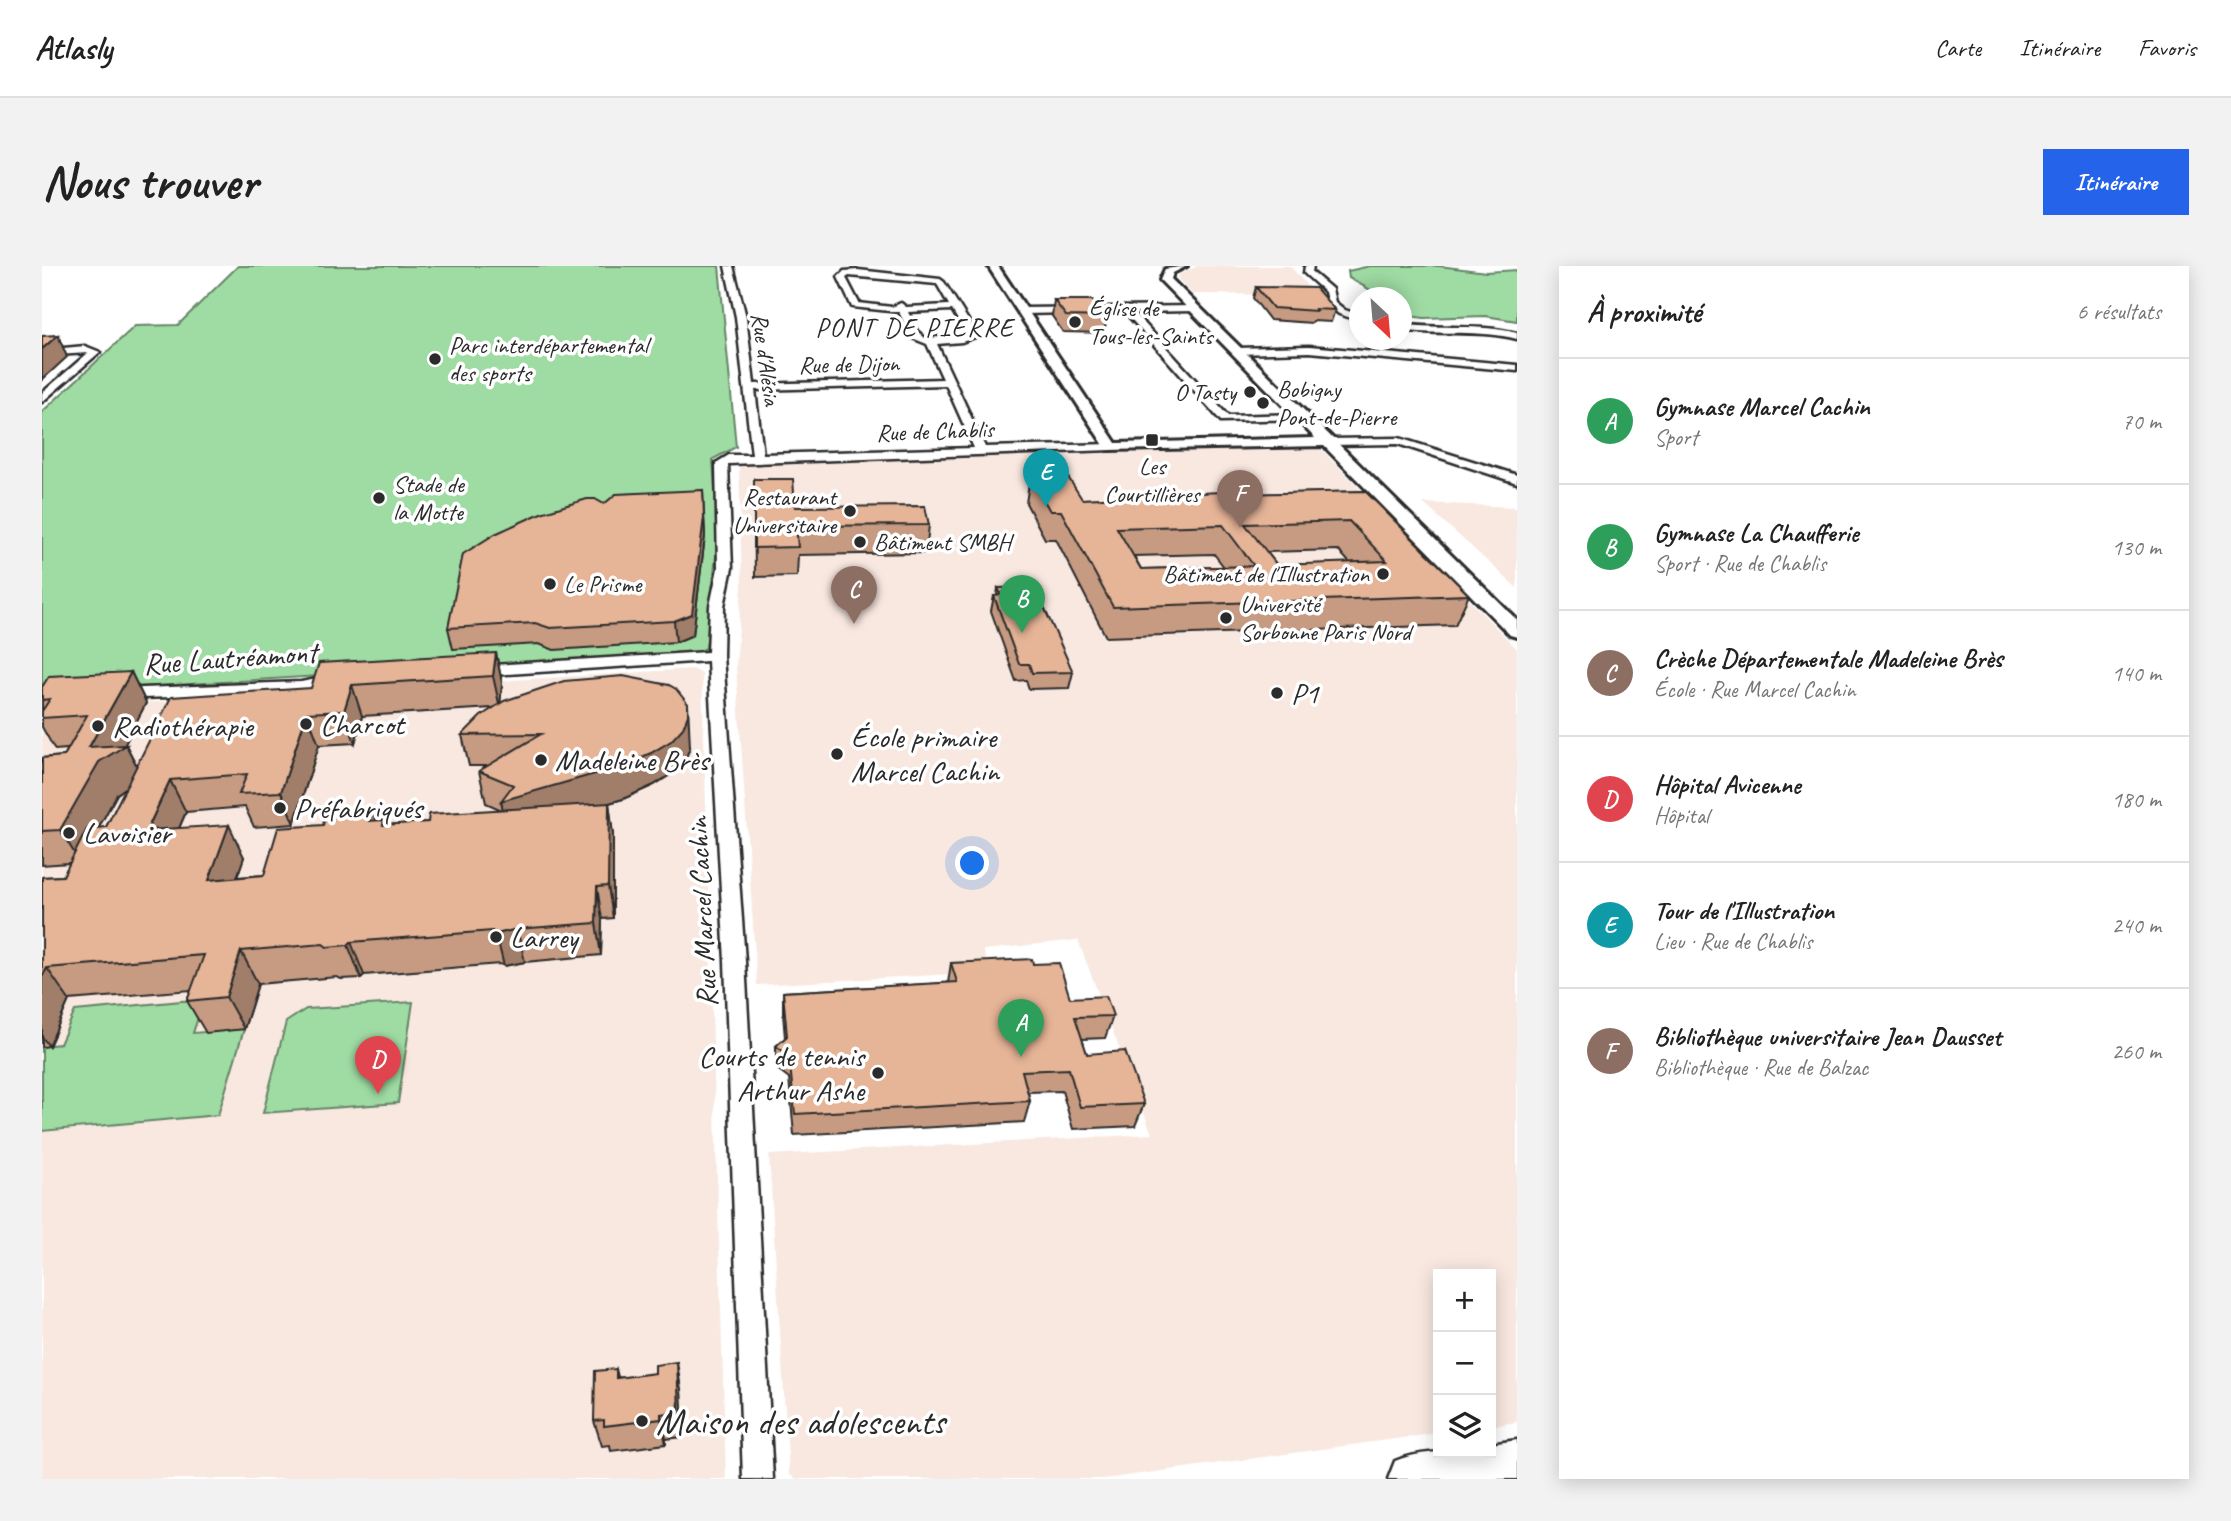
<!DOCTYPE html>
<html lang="fr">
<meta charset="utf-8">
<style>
:root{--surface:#fff;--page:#f2f2f2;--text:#222;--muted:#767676;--line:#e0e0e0;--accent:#2563eb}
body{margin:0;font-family:Caveat,sans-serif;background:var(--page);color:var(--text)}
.controls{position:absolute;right:21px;bottom:21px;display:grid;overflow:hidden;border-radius:0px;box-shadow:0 4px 18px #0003}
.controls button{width:63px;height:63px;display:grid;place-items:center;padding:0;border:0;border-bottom:2px solid var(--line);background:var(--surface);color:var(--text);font:35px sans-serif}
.compass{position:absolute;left:1307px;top:21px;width:63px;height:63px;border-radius:50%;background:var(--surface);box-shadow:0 4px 18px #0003;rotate:154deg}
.you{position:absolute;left:931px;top:598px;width:24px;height:24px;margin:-18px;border:5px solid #fff;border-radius:50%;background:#1a73e8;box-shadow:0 0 0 10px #1a73e833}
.badge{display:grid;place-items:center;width:46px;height:46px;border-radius:50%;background:var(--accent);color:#fff;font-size:23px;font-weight:700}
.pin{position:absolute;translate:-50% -58px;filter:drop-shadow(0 2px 4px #0008)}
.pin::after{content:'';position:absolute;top:37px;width:24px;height:21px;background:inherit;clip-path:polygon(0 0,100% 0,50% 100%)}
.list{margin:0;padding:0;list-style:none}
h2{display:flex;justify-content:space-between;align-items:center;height:91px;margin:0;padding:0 28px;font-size:30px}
h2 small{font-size:23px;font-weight:400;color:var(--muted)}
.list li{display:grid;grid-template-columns:46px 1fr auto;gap:21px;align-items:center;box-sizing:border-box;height:126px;padding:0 28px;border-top:2px solid var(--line)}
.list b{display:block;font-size:26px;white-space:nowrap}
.list p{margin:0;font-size:23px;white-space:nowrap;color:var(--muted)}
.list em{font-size:23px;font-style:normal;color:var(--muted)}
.icon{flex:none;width:38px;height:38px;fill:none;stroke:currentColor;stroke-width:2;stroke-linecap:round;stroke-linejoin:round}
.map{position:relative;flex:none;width:1475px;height:1213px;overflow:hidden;border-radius:0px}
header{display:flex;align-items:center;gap:42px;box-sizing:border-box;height:98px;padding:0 35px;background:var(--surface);border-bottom:2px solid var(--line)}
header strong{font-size:33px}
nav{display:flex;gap:38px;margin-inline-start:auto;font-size:24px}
.intro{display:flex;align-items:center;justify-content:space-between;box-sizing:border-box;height:168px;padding:0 42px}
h1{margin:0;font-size:49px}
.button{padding:18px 32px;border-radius:0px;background:var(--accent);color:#fff;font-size:24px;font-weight:700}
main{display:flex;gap:42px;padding:0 42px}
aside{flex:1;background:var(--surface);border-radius:0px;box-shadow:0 4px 18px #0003}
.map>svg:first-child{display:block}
.built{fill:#f8e8e0}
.green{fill:#9fdca3;stroke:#658467;stroke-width:2}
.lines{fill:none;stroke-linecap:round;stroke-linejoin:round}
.minor-casing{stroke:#2b2b2b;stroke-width:5}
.tertiary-casing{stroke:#2b2b2b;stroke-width:6}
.primary-casing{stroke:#2b2b2b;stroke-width:5}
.minor{fill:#fff;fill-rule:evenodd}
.tertiary{fill:#fff;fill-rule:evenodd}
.primary{fill:#fff;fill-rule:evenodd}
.wall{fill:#c69b82;stroke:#2b2b2b;stroke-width:2;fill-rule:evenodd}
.shaded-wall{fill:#a17e6a;stroke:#2b2b2b;stroke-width:2}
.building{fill:#e6b497;stroke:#2b2b2b;stroke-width:2;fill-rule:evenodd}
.poi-dot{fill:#2b2b2b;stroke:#fff;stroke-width:2.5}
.labels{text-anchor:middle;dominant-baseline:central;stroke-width:7;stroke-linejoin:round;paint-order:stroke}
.far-poi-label{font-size:24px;fill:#2b2b2b;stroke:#fff;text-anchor:start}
.far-street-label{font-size:24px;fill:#2b2b2b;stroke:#fff}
.far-neighbourhood-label{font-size:26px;letter-spacing:2px;fill:#2b2b2b;stroke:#fff}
.street-label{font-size:30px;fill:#2b2b2b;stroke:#fff}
.poi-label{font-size:30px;fill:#2b2b2b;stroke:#fff;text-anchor:start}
.near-poi-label{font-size:37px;fill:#2b2b2b;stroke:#fff;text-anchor:start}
</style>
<header>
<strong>Atlasly</strong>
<nav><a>Carte</a><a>Itinéraire</a><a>Favoris</a></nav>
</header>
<div class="intro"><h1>Nous trouver</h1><a class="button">Itinéraire</a></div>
<main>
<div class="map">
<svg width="1475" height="1213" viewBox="0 0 1475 1213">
<rect width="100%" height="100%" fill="#fff"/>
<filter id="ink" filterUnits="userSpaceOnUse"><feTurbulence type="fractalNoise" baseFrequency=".0143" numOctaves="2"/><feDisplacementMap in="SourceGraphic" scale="14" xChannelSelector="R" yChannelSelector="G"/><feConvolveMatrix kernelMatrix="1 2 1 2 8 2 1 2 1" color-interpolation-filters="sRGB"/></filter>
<g filter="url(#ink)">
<!-- built -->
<g class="built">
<polygon points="1156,0 1248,0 1273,29 1150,28 1135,12 1138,8"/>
<polygon points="1271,182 1281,185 1475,383 1475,1156 1449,1160 1449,1008 1396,1008 1396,1167 1062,1213 754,1213 747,1208 727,889 1110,868 1036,674 941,684 947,706 715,719 694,400 700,320 697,196"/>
<polygon points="1381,237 1475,241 1475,322"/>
<polygon points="651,403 660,408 684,1213 0,1213 0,443"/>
</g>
<!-- green -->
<g class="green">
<polygon points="196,0 677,0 694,181 671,193 676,271 664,382 654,387 0,427 0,146 93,60 136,59"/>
<polygon points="1328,0 1397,0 1444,6 1475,4 1475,55 1443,50 1382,52 1360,49 1360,32 1327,31 1327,23 1307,12 1306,5"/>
<polygon points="162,733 151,767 202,763 176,849 0,865 0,780 18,778 33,745"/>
<polygon points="371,736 356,837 221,847 244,756 264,743"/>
</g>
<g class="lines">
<!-- minor casing -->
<g class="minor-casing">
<g id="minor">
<path d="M683,0H691L704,51L712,118L901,113L885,78L870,72L857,46L810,41L796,11L802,5L816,4L898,13L902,16L936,70L920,76L895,78L943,181L1070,178L1076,181L1070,184L686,198L690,302L682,340L681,390L703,695L731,1213H701L683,695L666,395L433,410L425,405L433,400L666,386L668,340L676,302L674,197L687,189H710L694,51ZM807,10L895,18L907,39L864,41L859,37L850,41L817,37L804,12ZM910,44L925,69L883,72L875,65L866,46ZM904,119L932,182L721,188L713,124Z"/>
<polygon points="1263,0 1271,0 1270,6 1290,23 1293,36 1303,44 1318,49 1318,55 1297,48 1286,39 1283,26 1262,7"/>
<polygon points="1155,40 1156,42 1152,45 1092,46 1186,150 1260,148 1264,149 1264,153 1179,155 1083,46 981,48 976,45 981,42"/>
<path d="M1360,58C1398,64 1437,57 1475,67V73C1437,63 1398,70 1360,64Z"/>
<polygon points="43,80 58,86 0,136 0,127 46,87 0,90 0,84"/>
<polygon points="1267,80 1475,99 1475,105 1267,86 1196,88 1191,85 1196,82"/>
<polygon points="1357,172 1475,209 1475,217 1356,178 1286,179 1280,176 1286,173"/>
<polygon points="295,409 301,411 303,414 301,417 259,426 74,433 66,428 74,423 259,416"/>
</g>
</g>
<!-- tertiary casing -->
<g class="tertiary-casing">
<polygon id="tertiary" points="946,0 956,0 1074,177 1273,172 1118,14 1123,3 1145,0 1131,7 1129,13 1475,354 1475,371 1468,369 1282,180 1065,184"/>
</g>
<!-- primary casing -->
<g class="primary-casing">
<path id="primary" d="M1475,1174V1213H1346L1353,1195C1385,1182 1414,1187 1449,1187V1178Z"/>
</g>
<!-- minor -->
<use href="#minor" class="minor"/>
<!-- tertiary -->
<use href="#tertiary" class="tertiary"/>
<!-- primary -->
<use href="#primary" class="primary"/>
</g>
<!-- wall -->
<g class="wall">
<polygon points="1214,21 1293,44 1289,56 1271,55 1270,57 1228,54 1211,32"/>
<polygon points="1012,34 1065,51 1062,67 1021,66 1010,50"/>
<path d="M988,210L1040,233L1323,225L1427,329L1413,359L1064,371L1014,273H1003L984,237ZM1296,284L1308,297L1235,299L1225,286ZM1172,288L1182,301L1099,303L1092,290Z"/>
<polygon points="712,213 753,241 887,259 884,287 756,289 755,310 713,311"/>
<polygon points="661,224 663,270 651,369 634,376 512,384 497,378 411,383 406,362 562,238"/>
<polygon points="956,322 1031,406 1027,422 987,423 984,414 974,415 949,345 952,330 955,330"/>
<path d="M454,387L460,417L458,437L648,481L643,494L631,507L612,519L581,533L567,537L571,569V652L560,653L559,689L483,696L462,700L458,698L322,709L319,712L299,713L295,711L216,718L202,763L164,767L145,735L149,724L27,734L7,780L0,781V611L21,610L28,597L0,599V492L22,490L26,483L13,484L0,461V421L89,406L104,437L82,479H84L95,500L269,422ZM451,442L420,469L427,500H444L437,505L444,537L460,544L386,556L344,559L342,554L334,555L222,609L195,611L202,591L137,562L144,546L203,541L212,561L252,558L277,479L313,477L320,450ZM84,522L64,561L56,562L75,528Z"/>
<polygon points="909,697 991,698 1028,732 1071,750 1063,772 1040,773 1045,788 1102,838 1093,860 1031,863 1020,825 986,826 988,835 982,856 752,869 747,812 734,802 734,780 743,772 741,748 741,726 906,717"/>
<polygon points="574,1103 576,1111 639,1123 641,1171 624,1173 624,1178 569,1185 568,1179 560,1180 552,1155"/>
</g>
<!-- shaded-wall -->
<g class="shaded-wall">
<polygon points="16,69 25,91 0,114 0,83"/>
<polygon points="662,251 663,270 651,369 634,376 632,355"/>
<polygon points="454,387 460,417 458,442 451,410"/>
<polygon points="89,406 104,437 82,480 84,479 100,510 75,528 38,596 18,564 47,481"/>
<polygon points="310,419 320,450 313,477 302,445"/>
<polygon points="646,438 648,481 643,494 631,507 612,519 581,533 567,537 571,569 571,652 566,620 466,567 459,535"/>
<polygon points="265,447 277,479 252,558 239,526"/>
<polygon points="128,514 144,546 122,597 105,564"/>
<polygon points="330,543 341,576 327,555"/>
<polygon points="187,559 202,591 183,646 167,614"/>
<polygon points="555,621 560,653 559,689 554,657"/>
<polygon points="475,663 483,696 462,700 454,668"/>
<polygon points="309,676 322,709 319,712 306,679"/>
<polygon points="199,685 216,718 202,763 184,731"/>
<polygon points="5,702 27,734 7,780 0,771 0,711"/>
<polygon points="635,1096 639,1123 641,1171 637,1146"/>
<polygon points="619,1148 624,1173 624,1178 619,1153"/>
</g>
<!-- building -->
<g class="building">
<polygon points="1214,21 1274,22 1293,44 1273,43 1274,45 1231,42"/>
<polygon points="1012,34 1050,34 1065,51 1024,50"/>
<polygon points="16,69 0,83 0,70"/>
<path d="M1024,208L1040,233L1198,225L1200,228L1323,225L1427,329L1071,341L1019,245H1008L988,210ZM1307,255L1345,295L1235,299L1203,258ZM1181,259L1212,300L1099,303L1075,262Z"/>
<polygon points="712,213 751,213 753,241 883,240 887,259 754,260 756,281 712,282"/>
<polygon points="661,224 662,251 650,348 632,355 508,362 493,357 406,362 421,288 453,268 499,247 545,233 553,233 562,238 574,228"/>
<polygon points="993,321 1031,406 990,407 987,398 977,398 952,330 959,329 956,322"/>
<polygon points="454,387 451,410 310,419 302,445 265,447 239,526 197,528 205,508 128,514 105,564 187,559 167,614 222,609 236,562 281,559 284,547 330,543 327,555 342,554 341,559 386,556 387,548 567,537 566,620 555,621 554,657 475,663 454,668 450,665 309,676 306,679 285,681 281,678 199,685 184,731 145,735 162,689 5,702 0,711 0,611 21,610 45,563 64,561 129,431 269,422 277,397"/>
<polygon points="89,406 47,481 84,479 57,496 18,564 0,565 0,492 22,490 45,449 0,452 0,445 8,433 0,434 0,421 7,410"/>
<polygon points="581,410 627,419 634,423 646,438 646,449 641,462 629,475 609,487 577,501 459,535 471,519 437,505 499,468 420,469 439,450 462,435 522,415"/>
<polygon points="990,693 991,698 1017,697 1028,732 1064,730 1071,750 1033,751 1045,788 1083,785 1102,838 1038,841 1027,803 980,805 988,835 753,848 747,789 734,780 745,770 741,726 915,716 909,697"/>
<polygon points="635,1096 637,1146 619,1148 619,1153 562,1160 562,1154 552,1155 553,1105 574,1103 574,1112 613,1107 613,1099"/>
</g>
</g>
<!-- markers -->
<g class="poi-dot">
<circle cx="1033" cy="56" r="7"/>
<circle cx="393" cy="93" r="7"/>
<circle cx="1208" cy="126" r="7"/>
<circle cx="1221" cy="137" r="7"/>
<rect x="1103" y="167" width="14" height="14" rx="3.5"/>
<circle cx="337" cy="232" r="7"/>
<circle cx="808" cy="245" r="7"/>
<circle cx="818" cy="276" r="7"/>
<circle cx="1341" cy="308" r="7"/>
<circle cx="508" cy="318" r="7"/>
<circle cx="1184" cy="352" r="7"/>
<circle cx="1235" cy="427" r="7"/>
<circle cx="264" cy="458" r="7"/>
<circle cx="56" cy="460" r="7"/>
<circle cx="795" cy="488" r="7"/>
<circle cx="499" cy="494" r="7"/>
<circle cx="238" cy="542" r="7"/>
<circle cx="27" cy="567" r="7"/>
<circle cx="454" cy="671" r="7"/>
<circle cx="836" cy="807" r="7"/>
<circle cx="600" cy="1155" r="7"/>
</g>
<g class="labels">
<!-- far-poi labels -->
<g class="far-poi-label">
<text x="1047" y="42">Église de<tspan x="1047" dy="28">Tous-les-Saints</tspan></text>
<text x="407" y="79">Parc interdépartemental<tspan x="407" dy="28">des sports</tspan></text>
<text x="1235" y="123">Bobigny<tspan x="1235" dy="28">Pont-de-Pierre</tspan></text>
<text x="1194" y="126" text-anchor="end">O Tasty</text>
<text x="1110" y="200" text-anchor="middle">Les<tspan x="1110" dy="28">Courtillières</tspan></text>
<text x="351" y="218">Stade de<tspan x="351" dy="28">la Motte</tspan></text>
<text x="794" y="231" text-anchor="end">Restaurant<tspan x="794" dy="28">Universitaire</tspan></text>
<text x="832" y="276">Bâtiment SMBH</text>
<text x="1327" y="308" text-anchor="end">Bâtiment de l'Illustration</text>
<text x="522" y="318">Le Prisme</text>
<text x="1198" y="338">Université<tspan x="1198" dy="28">Sorbonne Paris Nord</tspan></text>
</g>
<!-- far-street labels -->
<g class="far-street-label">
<text transform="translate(724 93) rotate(82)">Rue d'Alésia</text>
<text transform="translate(807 98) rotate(-1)">Rue de Dijon</text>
<text transform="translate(893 165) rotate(-2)">Rue de Chablis</text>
</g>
<!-- far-neighbourhood labels -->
<g class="far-neighbourhood-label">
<text x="873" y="61">PONT DE PIERRE</text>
</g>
<!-- street labels -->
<g class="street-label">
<text transform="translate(188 392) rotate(-4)">Rue Lautréamont</text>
<text transform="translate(660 646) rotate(-93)">Rue Marcel Cachin</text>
</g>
<!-- poi labels -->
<g class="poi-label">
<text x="1249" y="427">P1</text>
<text x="278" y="458">Charcot</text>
<text x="70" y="460">Radiothérapie</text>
<text x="809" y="471">École primaire<tspan x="809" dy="34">Marcel Cachin</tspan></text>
<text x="513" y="494">Madeleine Brès</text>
<text x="252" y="542">Préfabriqués</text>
<text x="41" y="567">Lavoisier</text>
<text x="468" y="671">Larrey</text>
<text x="822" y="790" text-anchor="end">Courts de tennis<tspan x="822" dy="34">Arthur Ashe</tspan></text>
</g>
<!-- near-poi labels -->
<g class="near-poi-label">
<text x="614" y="1155">Maison des adolescents</text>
</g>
</g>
</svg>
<div class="controls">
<button>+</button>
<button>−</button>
<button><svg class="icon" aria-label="layers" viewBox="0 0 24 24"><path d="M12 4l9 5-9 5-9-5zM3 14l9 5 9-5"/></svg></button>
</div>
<svg class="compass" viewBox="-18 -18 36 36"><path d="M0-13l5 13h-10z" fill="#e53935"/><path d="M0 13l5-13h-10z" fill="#767676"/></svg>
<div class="you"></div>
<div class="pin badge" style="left:979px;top:791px;background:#2e9e5b">A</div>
<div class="pin badge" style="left:980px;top:367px;background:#2e9e5b">B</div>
<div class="pin badge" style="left:812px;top:358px;background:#8d6e63">C</div>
<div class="pin badge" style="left:336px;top:828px;background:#e0444e">D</div>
<div class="pin badge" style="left:1004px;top:241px;background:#0f9aa8">E</div>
<div class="pin badge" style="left:1198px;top:262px;background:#8d6e63">F</div>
</div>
<aside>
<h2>À proximité<small>6 résultats</small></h2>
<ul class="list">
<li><span class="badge" style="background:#2e9e5b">A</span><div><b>Gymnase Marcel Cachin</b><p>Sport</p></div><em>70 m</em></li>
<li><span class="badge" style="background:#2e9e5b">B</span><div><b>Gymnase La Chaufferie</b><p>Sport · Rue de Chablis</p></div><em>130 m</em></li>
<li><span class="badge" style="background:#8d6e63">C</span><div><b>Crèche Départementale Madeleine Brès</b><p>École · Rue Marcel Cachin</p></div><em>140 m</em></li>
<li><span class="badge" style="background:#e0444e">D</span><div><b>Hôpital Avicenne</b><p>Hôpital</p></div><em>180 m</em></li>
<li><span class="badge" style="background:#0f9aa8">E</span><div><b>Tour de l'Illustration</b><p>Lieu · Rue de Chablis</p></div><em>240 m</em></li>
<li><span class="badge" style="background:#8d6e63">F</span><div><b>Bibliothèque universitaire Jean Dausset</b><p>Bibliothèque · Rue de Balzac</p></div><em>260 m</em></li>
</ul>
</aside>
</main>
